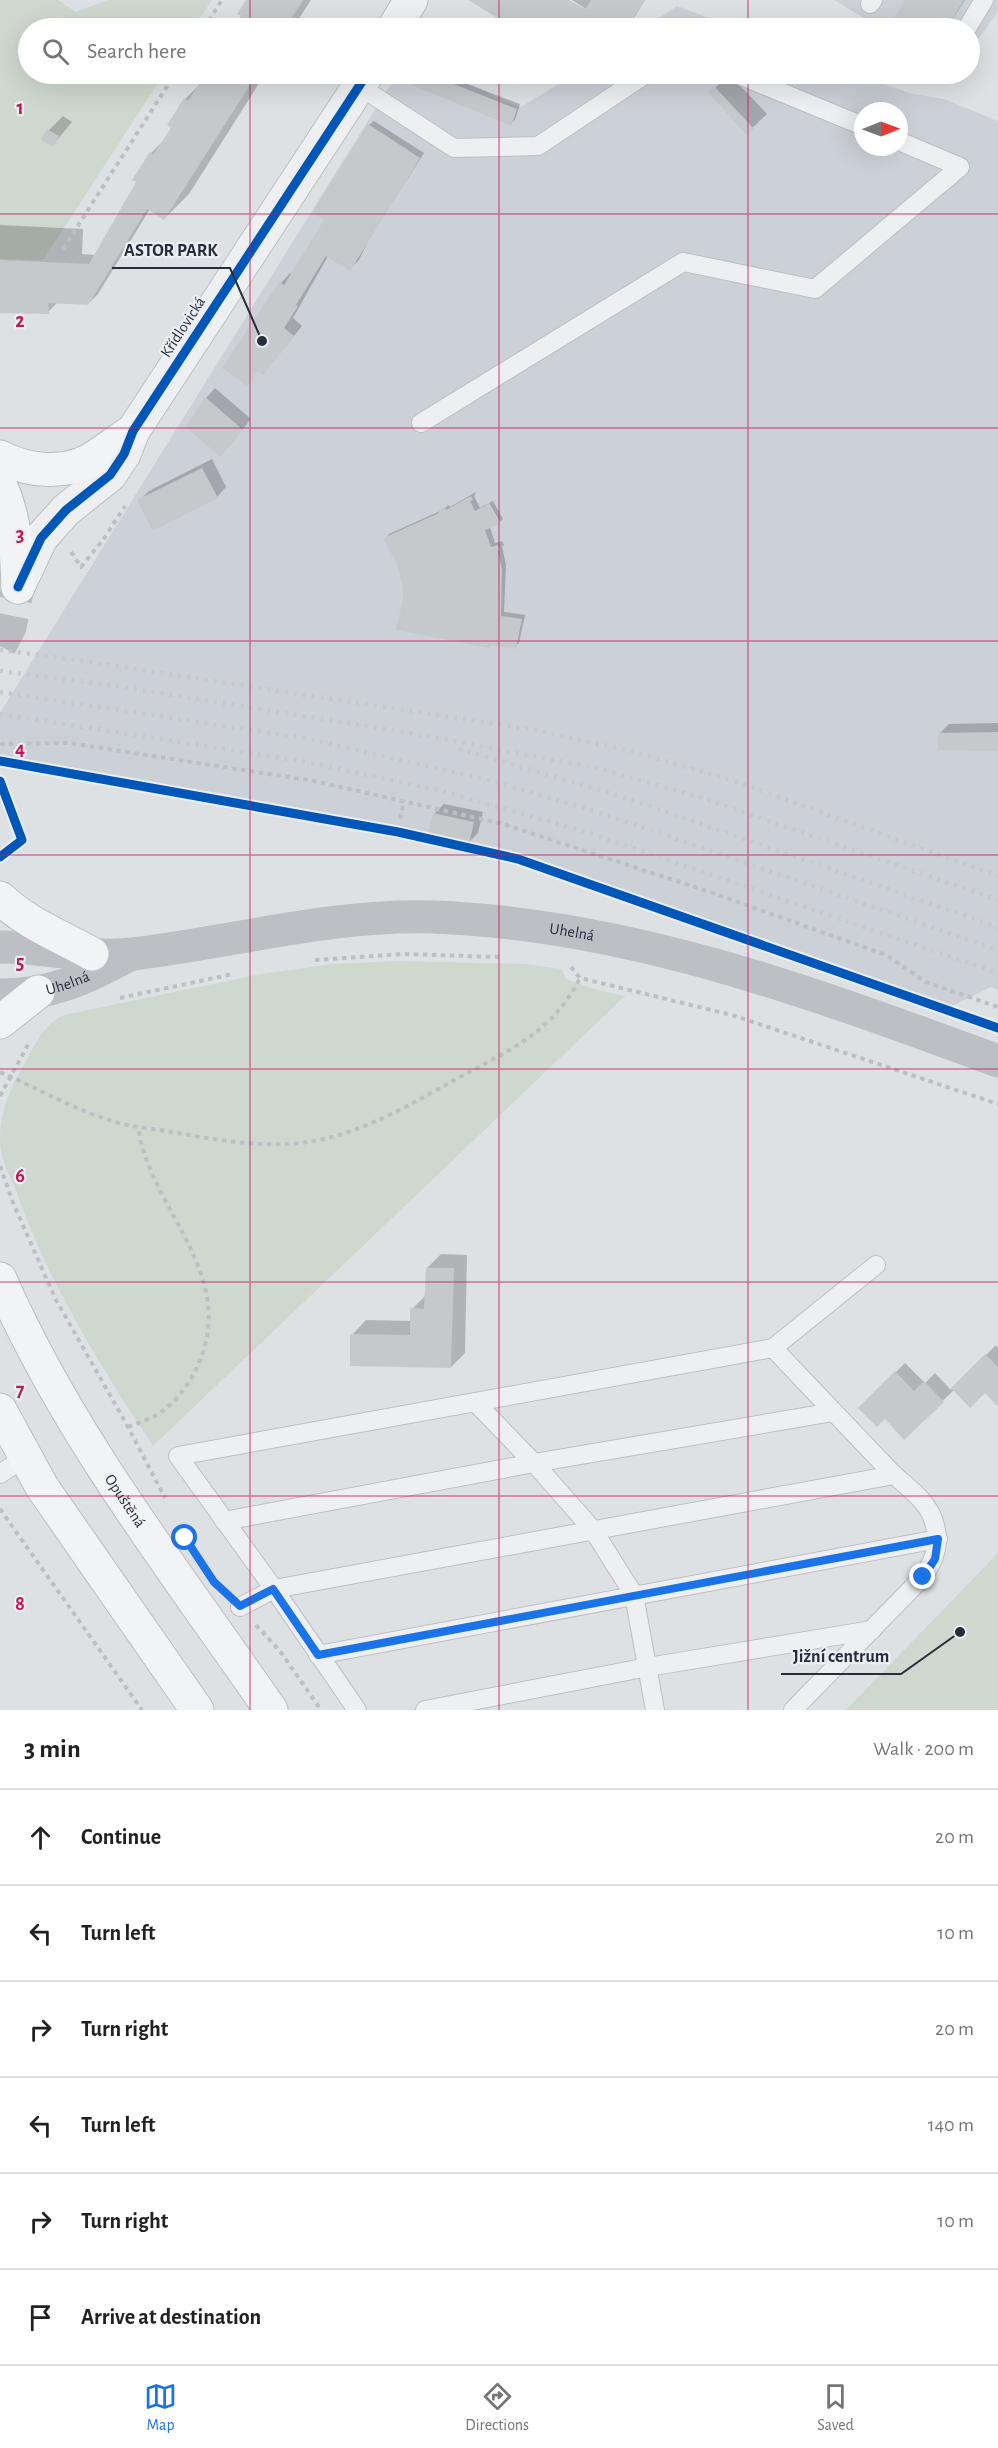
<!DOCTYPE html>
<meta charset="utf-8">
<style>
:root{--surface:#fff;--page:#f2f2f2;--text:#202124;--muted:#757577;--line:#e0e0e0;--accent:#1a73e8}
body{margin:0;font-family:"Alegreya Sans",sans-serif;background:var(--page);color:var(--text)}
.compass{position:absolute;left:854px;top:102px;width:54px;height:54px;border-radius:50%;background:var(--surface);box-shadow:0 6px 24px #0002;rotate:89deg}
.stop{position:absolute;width:18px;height:18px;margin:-14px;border:4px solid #1a73e8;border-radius:50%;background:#fff}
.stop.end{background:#1a73e8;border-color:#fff;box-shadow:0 2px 6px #0008}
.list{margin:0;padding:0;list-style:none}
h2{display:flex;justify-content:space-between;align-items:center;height:78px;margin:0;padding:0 24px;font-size:26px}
h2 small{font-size:20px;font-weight:400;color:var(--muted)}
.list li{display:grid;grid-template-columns:39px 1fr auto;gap:18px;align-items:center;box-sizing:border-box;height:96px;padding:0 24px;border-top:2px solid var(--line)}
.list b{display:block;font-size:22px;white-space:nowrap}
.list em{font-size:20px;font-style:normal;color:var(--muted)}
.icon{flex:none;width:33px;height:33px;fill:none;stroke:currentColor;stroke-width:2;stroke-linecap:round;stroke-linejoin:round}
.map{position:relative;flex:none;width:998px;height:1710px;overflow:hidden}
.search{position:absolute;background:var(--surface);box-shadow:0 6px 24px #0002;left:18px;right:18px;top:18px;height:66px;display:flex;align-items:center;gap:15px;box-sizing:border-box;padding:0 21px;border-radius:33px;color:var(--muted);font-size:22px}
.sheet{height:654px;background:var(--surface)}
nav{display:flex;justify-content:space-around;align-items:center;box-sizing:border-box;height:84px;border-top:2px solid var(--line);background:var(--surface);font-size:16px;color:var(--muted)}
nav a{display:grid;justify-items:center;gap:3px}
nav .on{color:var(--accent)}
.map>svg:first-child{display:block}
.built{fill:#ccd0d7;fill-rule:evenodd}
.green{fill:#cfd8cf}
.shadow{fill:#0003}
.building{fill:#c6c9cc}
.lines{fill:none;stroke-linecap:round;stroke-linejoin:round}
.primary-tunnel{stroke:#b9bdc2;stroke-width:33;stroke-dasharray:33 16;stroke-linecap:butt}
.lane-casing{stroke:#bdbfc2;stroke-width:20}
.street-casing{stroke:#bdbfc2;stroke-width:35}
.primary-casing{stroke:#babdc1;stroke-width:35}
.path{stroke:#bdbfc3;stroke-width:4;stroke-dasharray:4.5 4.5;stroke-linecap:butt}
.lane{stroke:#edeff0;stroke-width:18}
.street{stroke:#edeff0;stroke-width:33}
.secondary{stroke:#bcbfc3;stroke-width:33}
.primary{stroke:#f2f3f4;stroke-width:33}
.rail{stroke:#c7c8cb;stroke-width:4.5;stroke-dasharray:3 6;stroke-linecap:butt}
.cycleway-casing{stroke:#ebeff4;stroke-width:13}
.cycleway{stroke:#0057b8;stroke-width:9}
.route{stroke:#1a73e8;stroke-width:8}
.grid{fill:none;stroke:#c2185b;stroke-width:1.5;stroke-opacity:0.55}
.labels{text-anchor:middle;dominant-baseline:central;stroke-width:4.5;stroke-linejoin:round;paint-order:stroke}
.street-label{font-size:16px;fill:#262e3c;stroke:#ebeff4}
.grid-label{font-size:20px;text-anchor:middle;font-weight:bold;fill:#c2185b;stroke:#ebeff4;stroke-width:4.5;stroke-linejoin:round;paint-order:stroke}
.leader{fill:none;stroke:#262e3c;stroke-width:2}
.callout-dot{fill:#262e3c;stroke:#ebeff4;stroke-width:2}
.callout-label{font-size:18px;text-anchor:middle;font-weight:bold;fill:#262e3c;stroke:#ebeff4;stroke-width:4.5;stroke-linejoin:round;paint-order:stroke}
</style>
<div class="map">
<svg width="998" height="1710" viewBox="0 0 998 1710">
<rect width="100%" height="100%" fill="#dee1e4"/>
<!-- built -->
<g class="built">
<polygon points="834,0 998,0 998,11 970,51 970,28 880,28"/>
<polygon points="677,6 735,28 644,28"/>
<path d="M397,74H444L521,107L575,74H855L913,94L944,99L998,121V990L991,987L952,1006L576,874L513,854L228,795L8,760L0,754V713ZM863,111H899V147H863Z"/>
</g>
<!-- green -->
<g class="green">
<polygon points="0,0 58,0 76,12 108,0 212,0 193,28 28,28 28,74 164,74 43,260 0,259"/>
<path d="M399,961L524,964L562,969L566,979L594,989L625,996L153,1446C101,1367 52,1289 19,1199C13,1182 1,1162 0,1143C0,1110 9,1090 25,1063C36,1043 44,1024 64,1015L261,974L333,964Z"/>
<polygon points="998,1553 998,1710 846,1710"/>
</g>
<!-- shadow -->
<g class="shadow">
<polygon points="248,0 311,0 293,28 235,28"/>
<polygon points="471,0 567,0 586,12 586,9 572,0 645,0 628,28 517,28"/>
<polygon points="907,0 965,0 947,28 889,28"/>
<polygon points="207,74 265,74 189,194 164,219 150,209 98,294 88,304 58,302 48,312 0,312 0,225 83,229 82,254 96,255 138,181 151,153 166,138 185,99 200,84"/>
<polygon points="403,74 442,74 520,104 515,120 510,124 400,78"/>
<polygon points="729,74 767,114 747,133 711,92"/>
<polygon points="63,116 72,122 53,145 49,130"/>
<polygon points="374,121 424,153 371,235 359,260 350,269 328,256 293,318 302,326 272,363 233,352 281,283 290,273 292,275 325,223 369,125"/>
<polygon points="215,388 251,419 229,446 206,398"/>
<polygon points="212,459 226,487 217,497 139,501 149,491"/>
<polygon points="476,492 474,496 480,508 487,504 497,523 490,527 495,543 502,541 504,545 502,546 506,565 504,612 525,615 519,643 515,647 492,644 489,647 404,599 404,583 399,564 385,539 389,534 440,511 449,505 450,507"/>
<polygon points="493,501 503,519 500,522 489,503"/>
<polygon points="998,723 998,748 939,734 949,724"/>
<polygon points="444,804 483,812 478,833 469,842 430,834 435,813"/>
<polygon points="441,1254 467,1255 465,1353 451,1367 352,1335 366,1320 412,1321 412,1309 426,1295 427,1268"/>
<polygon points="996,1345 998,1348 998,1404 985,1391 954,1390 904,1438 885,1417 860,1408 905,1363 925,1383 935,1373 951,1390"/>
</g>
<!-- building -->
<g class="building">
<polygon points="246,0 303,0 285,28 234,28 241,16 237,14"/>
<polygon points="468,0 569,0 585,9 591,0 645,0 627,28 514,28"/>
<polygon points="905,0 964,0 947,28 888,28"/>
<polygon points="205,74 257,74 164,220 147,209 88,305 48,303 49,314 0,313 0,260 89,264 136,182 132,180 150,152 153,155 171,128 167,125 184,98 188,101"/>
<polygon points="401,74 428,74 517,109 511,126 398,79"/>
<polygon points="714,86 754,129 747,135 742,130 708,92"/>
<polygon points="368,124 420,158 350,271 326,256 296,305 298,306 284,328 294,336 263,375 258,371 247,386 222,368 279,282 284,285 324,220 312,212"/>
<polygon points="47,129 59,136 53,147 41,140"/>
<polygon points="205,397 243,430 220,457 186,427"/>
<polygon points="202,468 218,498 153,531 137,500"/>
<polygon points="471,496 473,500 470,501 475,511 488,504 500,524 485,530 491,547 498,545 500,550 498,551 502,570 501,616 522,619 516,649 490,645 489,648 396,630 403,599 402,583 397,564 383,538 439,513 438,512 445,508 446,510"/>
<polygon points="998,732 998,751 938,750 938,733"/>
<polygon points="433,813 474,822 469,844 428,835"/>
<polygon points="426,1268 454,1268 451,1368 350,1366 350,1334 410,1335 410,1308 424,1309"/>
<polygon points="985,1354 998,1367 998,1406 985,1393 970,1408 951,1388"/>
<polygon points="895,1371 914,1391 924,1381 944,1402 904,1440 885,1419 877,1427 858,1408"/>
</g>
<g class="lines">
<!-- primary-tunnel -->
<polyline class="primary-tunnel" points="0,646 10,627 18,587"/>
<!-- lane casing -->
<g class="lane-casing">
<g id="lane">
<polyline points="870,4 873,0"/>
<polyline points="967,28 984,0"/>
<polyline points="737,74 863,126"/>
<polyline points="359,86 454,148 538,146 646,74"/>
<polyline points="421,423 683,262 815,289 960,167 899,141"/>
<path d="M773,1348C812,1389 851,1430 890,1471C906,1487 927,1499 934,1522C941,1543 935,1559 923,1577L793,1710"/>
<polyline points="476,1403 534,1463 593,1530 634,1595 655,1710"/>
<polyline points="0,1474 25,1457"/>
<polyline points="224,1521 534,1463 833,1412"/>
<polyline points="240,1607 274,1589 894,1475"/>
<polyline points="318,1655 938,1539"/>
<polyline points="357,1710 274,1589 178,1456 773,1348 876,1265"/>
<polyline points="425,1710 648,1667 872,1630"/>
</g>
</g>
<!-- street casing -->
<g class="street-casing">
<g id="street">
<polyline points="394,28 411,0"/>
<polyline points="18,587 41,538 66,510 110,475 124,454 133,431 367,74"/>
</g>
</g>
<!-- primary casing -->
<g class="primary-casing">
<g id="primary">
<path d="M0,457C27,471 62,475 90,460C104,452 118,440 133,431"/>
<path d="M0,484C15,517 17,551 18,587"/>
<path d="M0,898C26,923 60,936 92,954"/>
<polyline points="0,1022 38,992"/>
<path id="s3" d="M0,1279C68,1435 175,1571 271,1710"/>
<polyline points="0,1410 42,1487 197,1710"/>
</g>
</g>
<!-- path -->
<g class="path">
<polyline points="204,28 222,0"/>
<polyline points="63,249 175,74"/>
<polyline points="71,552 81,567 103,540 125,506"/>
<polyline points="0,744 69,743 314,781 503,824 707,891 886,955 926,982 998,1007"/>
<polyline points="0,761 398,832 518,859 720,930"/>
<polyline points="0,781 22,840 0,857"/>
<polyline points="400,819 404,800"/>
<polyline points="315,960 404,954 499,957"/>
<polyline points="571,967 580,978 732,1015 998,1104"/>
<polyline points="120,998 233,974"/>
<path d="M0,1072C37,1088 73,1109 112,1121C130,1127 148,1128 166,1131C217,1140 273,1151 324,1139C372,1128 418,1100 460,1077C511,1049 552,1033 580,978"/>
<polyline points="0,1096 30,1041"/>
<polyline points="0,1166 14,1205 55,1298 128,1427 165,1498"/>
<path d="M128,1427C138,1423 149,1420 158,1414C176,1403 193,1380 200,1360C236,1272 149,1207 138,1127"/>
<polyline points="0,1509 142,1710"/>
<polyline points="256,1625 280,1651 321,1710"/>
</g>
<!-- lane -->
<use href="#lane" class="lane"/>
<!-- street -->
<use href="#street" class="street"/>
<!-- secondary -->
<g class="secondary">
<path id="s1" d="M0,947C44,947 89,959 133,954C233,942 332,914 433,917C629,924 816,994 998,1061"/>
<path id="s2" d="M0,995C51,995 85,979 129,955"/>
</g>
<!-- primary -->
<use href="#primary" class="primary"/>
<!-- rail -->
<g class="rail">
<polyline points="0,650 76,660 535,730 635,752 740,783 998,876"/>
<polyline points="0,671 116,686 428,736 601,769 705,799 998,900"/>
<polyline points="0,692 303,738 492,781 607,815 998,950"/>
<polyline points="0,714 301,761 438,790 586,832 998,973"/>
<polyline points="459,749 623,797 998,927"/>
</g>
<!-- cycleway casing -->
<g class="cycleway-casing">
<g id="cycleway">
<polyline points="18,587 41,538 66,510 110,475 124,454 133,431 367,74"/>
<polyline points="0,761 398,832 518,859 998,1028"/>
<polyline points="0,781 22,840 0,857"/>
</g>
</g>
<!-- cycleway -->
<use href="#cycleway" class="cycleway"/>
</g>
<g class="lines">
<!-- route -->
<polyline class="route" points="185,1538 214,1582 240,1606 273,1589 318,1655 938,1539 935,1559 923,1577"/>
</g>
<!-- grid -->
<path class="grid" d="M250,0V28M499,0V28M748,0V28M250,74V1710M499,74V1710M748,74V1710M0,214H998M0,428H998M0,641H998M0,855H998M0,1069H998M0,1282H998M0,1496H998"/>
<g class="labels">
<!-- street labels -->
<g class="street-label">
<text transform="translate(183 327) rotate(-57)">Křídlovická</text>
<text stroke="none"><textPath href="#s1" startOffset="576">Uhelná</textPath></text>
<text stroke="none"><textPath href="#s2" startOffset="69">Uhelná</textPath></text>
<text stroke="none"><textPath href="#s3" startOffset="255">Opuštěná</textPath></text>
</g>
</g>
<g class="grid-label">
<text x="20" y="114">1</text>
<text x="20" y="327">2</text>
<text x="20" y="541">3</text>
<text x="20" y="755">4</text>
<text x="20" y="969">5</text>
<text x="20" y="1182">6</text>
<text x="20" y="1396">7</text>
<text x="20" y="1610">8</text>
</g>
<!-- callouts -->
<path class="leader" d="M262 341L230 268H112M960 1632L901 1674H781"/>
<g class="callout-dot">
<circle cx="262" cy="341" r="6"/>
<circle cx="960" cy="1632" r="6"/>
</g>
<g class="callout-label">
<text x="171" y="256">ASTOR PARK</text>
<text x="841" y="1662">Jižní centrum</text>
</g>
</svg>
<svg class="compass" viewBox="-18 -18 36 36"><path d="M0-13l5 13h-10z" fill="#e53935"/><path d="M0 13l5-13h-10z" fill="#757577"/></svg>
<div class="stop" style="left:185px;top:1538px"></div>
<div class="stop end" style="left:923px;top:1577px"></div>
<div class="search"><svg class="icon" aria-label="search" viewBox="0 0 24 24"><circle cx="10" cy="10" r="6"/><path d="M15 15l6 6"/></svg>Search here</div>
</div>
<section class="sheet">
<h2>3 min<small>Walk · 200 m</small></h2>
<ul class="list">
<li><svg class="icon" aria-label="ahead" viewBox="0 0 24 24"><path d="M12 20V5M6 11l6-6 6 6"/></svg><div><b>Continue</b></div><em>20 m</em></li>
<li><svg class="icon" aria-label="left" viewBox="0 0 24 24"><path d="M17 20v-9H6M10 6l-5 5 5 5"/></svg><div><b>Turn left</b></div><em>10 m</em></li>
<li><svg class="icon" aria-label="right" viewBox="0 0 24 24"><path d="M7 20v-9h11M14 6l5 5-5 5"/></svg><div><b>Turn right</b></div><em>20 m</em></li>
<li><svg class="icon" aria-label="left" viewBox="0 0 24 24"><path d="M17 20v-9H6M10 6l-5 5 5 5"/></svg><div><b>Turn left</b></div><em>140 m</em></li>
<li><svg class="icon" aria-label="right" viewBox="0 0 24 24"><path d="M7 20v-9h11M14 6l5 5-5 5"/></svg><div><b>Turn right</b></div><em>10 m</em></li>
<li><svg class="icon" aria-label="arrive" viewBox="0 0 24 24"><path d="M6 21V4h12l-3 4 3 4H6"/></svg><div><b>Arrive at destination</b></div></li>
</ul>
</section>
<nav>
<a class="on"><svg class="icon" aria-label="map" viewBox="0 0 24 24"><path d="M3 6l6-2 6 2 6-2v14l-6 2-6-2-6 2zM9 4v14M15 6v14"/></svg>Map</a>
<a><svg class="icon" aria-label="directions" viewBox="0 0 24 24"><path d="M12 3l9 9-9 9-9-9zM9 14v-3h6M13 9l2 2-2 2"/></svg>Directions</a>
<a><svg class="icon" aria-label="saved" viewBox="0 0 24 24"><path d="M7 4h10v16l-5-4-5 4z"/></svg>Saved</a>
</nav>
